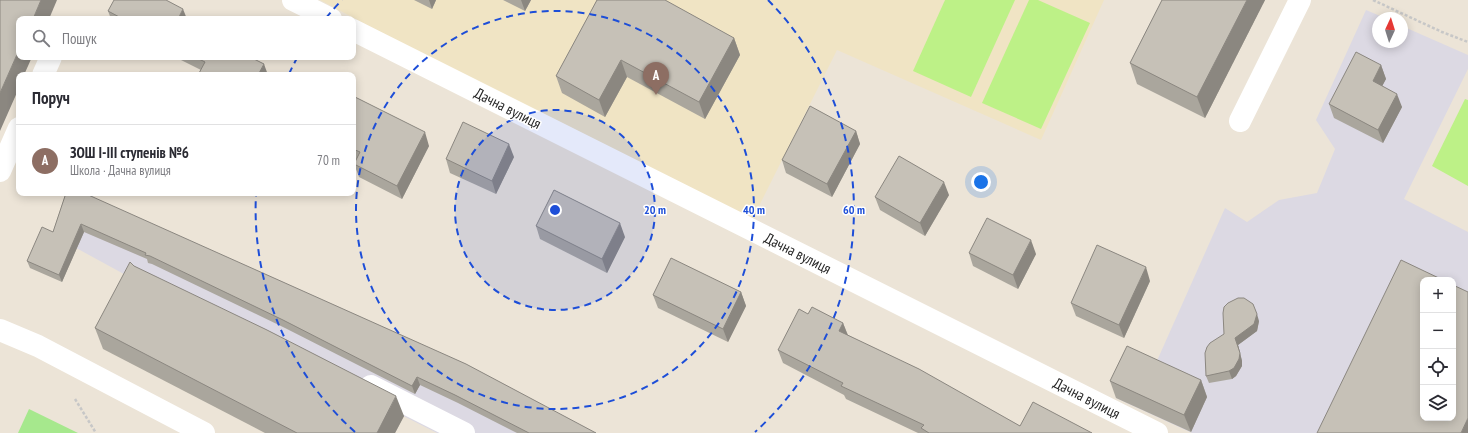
<!DOCTYPE html>
<html lang="uk">
<meta charset="utf-8">
<style>
:root{--surface:#fff;--page:#f2f2f3;--text:#2b2b33;--muted:#7c7c81;--line:#e1e1e2;--accent:#d93025}
body{margin:0;font-family:"PT Sans Narrow",sans-serif;background:var(--page);color:var(--text)}
.controls{position:absolute;right:12px;bottom:12px;display:grid;overflow:hidden;border-radius:8px;box-shadow:0 2px 10px #0003}
.controls button{width:36px;height:36px;display:grid;place-items:center;padding:0;border:0;border-bottom:1px solid var(--line);background:var(--surface);color:var(--text);font:20px sans-serif}
.compass{position:absolute;left:1372px;top:12px;width:36px;height:36px;border-radius:50%;background:var(--surface);box-shadow:0 2px 10px #0003;rotate:4deg}
.you{position:absolute;left:981px;top:182px;width:14px;height:14px;margin:-10px;border:3px solid #fff;border-radius:50%;background:#1a73e8;box-shadow:0 0 0 6px #1a73e833}
.badge{display:grid;place-items:center;width:26px;height:26px;border-radius:50%;background:var(--accent);color:#fff;font-size:13px;font-weight:700}
.pin{position:absolute;translate:-50% -33px;filter:drop-shadow(0 1px 2px #0008)}
.pin::after{content:'';position:absolute;top:21px;width:14px;height:12px;background:inherit;clip-path:polygon(0 0,100% 0,50% 100%)}
.list{margin:0;padding:0;list-style:none}
h2{display:flex;justify-content:space-between;align-items:center;height:52px;margin:0;padding:0 16px;font-size:17px}
h2 small{font-size:13px;font-weight:400;color:var(--muted)}
.list li{display:grid;grid-template-columns:26px 1fr auto;gap:12px;align-items:center;box-sizing:border-box;height:72px;padding:0 16px;border-top:1px solid var(--line)}
.list b{display:block;font-size:15px;white-space:nowrap}
.list p{margin:0;font-size:13px;white-space:nowrap;color:var(--muted)}
.list em{font-size:13px;font-style:normal;color:var(--muted)}
.icon{flex:none;width:22px;height:22px;fill:none;stroke:currentColor;stroke-width:2;stroke-linecap:round;stroke-linejoin:round}
.map{position:relative;flex:none;width:1468px;height:433px;overflow:hidden}
.search{position:absolute;background:var(--surface);box-shadow:0 2px 10px #0003;left:16px;top:16px;width:340px;height:44px;display:flex;align-items:center;gap:10px;box-sizing:border-box;padding:0 14px;border-radius:8px;color:var(--muted);font-size:15px}
.panel{position:absolute;background:var(--surface);box-shadow:0 2px 10px #0003;left:16px;top:72px;width:340px;height:124px;border-radius:8px}
.map>svg:first-child{display:block}
.industrial{fill:#dcd9e3;fill-rule:evenodd}
.education{fill:#f0e4c4}
.green{fill:#a6e88d}
.pitch{fill:#bdf187}
.lines{fill:none;stroke-linecap:round;stroke-linejoin:round}
.path{stroke:#c7c7c7;stroke-width:2.5;stroke-dasharray:3 2;stroke-linecap:butt}
.minor{stroke:#fff;stroke-width:22}
.wall{fill:#aaa69d}
.shaded-wall{fill:#8b8780}
.building{fill:#c6c1b7;stroke:#8b8780}
.ring{fill:none;stroke:#1d4ed8;stroke-width:2;stroke-dasharray:7 5}
.labels{text-anchor:middle;dominant-baseline:central;stroke-width:3;stroke-linejoin:round;paint-order:stroke}
.street-label{font-size:15px;fill:#272727;stroke:#fff}
.centre{fill:#1d4ed8;stroke:#fff;stroke-width:2}
.ring-label{font-size:12px;text-anchor:middle;font-weight:bold;fill:#1d4ed8;stroke:#fff;stroke-width:3;stroke-linejoin:round;paint-order:stroke}
</style>
<div class="map">
<svg width="1468" height="433" viewBox="0 0 1468 433">
<rect width="100%" height="100%" fill="#ece4d7"/>
<!-- industrial -->
<g class="industrial">
<path d="M1366,10L1385,18H1378V42H1402V26L1468,55V69L1404,199L1468,232V433H1192L1116,398L1152,372L1225,208L1247,222L1279,200L1317,193L1335,149L1316,120ZM1423,280H1453V418H1423Z"/>
<polygon points="71,194 584,433 437,433 133,279 56,237"/>
</g>
<!-- education -->
<polygon class="education" points="320,0 1104,0 1041,140 837,50 748,228"/>
<!-- green -->
<polygon class="green" points="29,409 78,433 18,433"/>
<!-- pitch -->
<g class="pitch">
<polygon points="945,0 1015,0 971,97 913,71"/>
<polygon points="1029,0 1038,0 1090,23 1041,129 982,103"/>
<polygon points="1465,99 1468,100 1468,186 1432,166"/>
</g>
<g class="lines">
<!-- path -->
<g class="path">
<polyline points="1373,0 1442,32 1468,42"/>
<polyline points="75,399 96,433"/>
</g>
<!-- minor -->
<g class="minor">
<polyline points="293,0 331,19"/>
<polyline points="353,30 1157,433"/>
<polyline points="43,75 51,57"/>
<polyline points="1240,121 1300,0"/>
<polyline points="0,171 19,128"/>
<polyline points="0,330 38,346 204,433"/>
<polyline points="371,386 464,433"/>
</g>
</g>
<!-- wall -->
<g class="wall">
<polygon points="414,0 436,0 432,9"/>
<polygon points="503,0 531,0 525,11"/>
<polygon points="597,0 734,38 740,55 705,119 627,77 605,117 562,93 556,76"/>
<polygon points="1162,0 1265,0 1205,118 1137,84 1130,63"/>
<polygon points="108,11 187,19 111,19"/>
<polygon points="175,57 250,57 201,70"/>
<polygon points="1381,65 1386,79 1382,86 1402,107 1383,143 1334,118 1329,104"/>
<polygon points="353,96 429,146 402,199 359,177 354,164 356,161 353,160"/>
<polygon points="856,131 860,144 832,197 786,173 782,160"/>
<polygon points="514,157 496,194 450,173 446,159"/>
<polygon points="66,193 596,433 517,433 458,403 420,385 415,394 285,328 152,264 148,263 147,259 84,232 62,282 30,268 27,261 53,232"/>
<polygon points="949,195 925,236 880,210 875,197"/>
<polygon points="536,226 625,237 607,273 540,239"/>
<polygon points="969,253 1036,254 1018,289 973,266"/>
<polygon points="134,266 404,416 395,433 265,433 103,349 95,328"/>
<polygon points="1150,281 1124,338 1076,316 1071,303"/>
<polygon points="741,292 746,306 728,342 658,308 653,295"/>
<polygon points="808,314 843,323 848,335 1020,426 1092,433 918,433 846,399 844,395 783,363 778,350"/>
<polygon points="1259,321 1257,331 1238,345 1242,361 1242,366 1236,376 1232,379 1209,383 1206,376 1224,334"/>
<polygon points="1201,380 1207,397 1191,432 1116,398 1110,381"/>
</g>
<!-- shaded-wall -->
<g class="shaded-wall">
<polygon points="41,0 57,0 49,19 33,19"/>
<polygon points="429,0 436,0 432,9"/>
<polygon points="521,0 531,0 525,11"/>
<polygon points="1247,0 1265,0 1205,118 1197,97"/>
<polygon points="183,9 187,19 178,19"/>
<polygon points="734,38 740,55 705,119 699,102"/>
<polygon points="19,50 19,57 32,57 24,75 19,75 19,88 0,131 0,93"/>
<polygon points="621,60 627,77 605,117 599,100"/>
<polygon points="264,64 268,75 258,75"/>
<polygon points="1381,65 1386,79 1378,94 1373,81"/>
<polygon points="1397,94 1402,107 1383,143 1378,130"/>
<polygon points="856,131 860,144 832,197 827,184"/>
<polygon points="425,132 429,146 402,199 397,186"/>
<polygon points="509,144 514,157 496,194 492,181"/>
<polygon points="944,182 949,195 925,236 920,223"/>
<polygon points="620,223 625,237 607,273 602,259"/>
<polygon points="81,224 84,232 62,282 59,275"/>
<polygon points="1031,240 1036,254 1018,289 1013,275"/>
<polygon points="1146,267 1150,281 1124,338 1119,325"/>
<polygon points="741,292 746,306 728,342 723,329"/>
<polygon points="1257,314 1259,321 1257,331 1238,345 1242,361 1242,366 1236,376 1232,379 1229,371 1235,338"/>
<polygon points="843,323 848,336 839,331"/>
<polygon points="417,377 420,385 415,394 412,386"/>
<polygon points="1201,380 1207,397 1191,432 1184,415"/>
<polygon points="396,396 404,416 395,433 377,433"/>
<polygon points="1468,418 1468,433 1461,433"/>
</g>
<!-- building -->
<g class="building">
<polygon points="0,0 41,0 33,19 19,19 19,50 0,93"/>
<polygon points="114,0 166,0 183,9 178,19 123,19 108,11"/>
<polygon points="597,0 665,0 734,38 699,102 621,60 599,100 556,76"/>
<polygon points="1162,0 1247,0 1197,97 1130,63"/>
<polygon points="1356,52 1381,65 1373,81 1397,94 1378,130 1329,104"/>
<polygon points="195,57 250,57 264,64 258,75 198,75 205,62"/>
<polygon points="353,96 425,132 397,186 354,164 360,152 353,149"/>
<polygon points="810,106 856,131 827,184 782,160"/>
<polygon points="463,122 509,144 492,181 446,159"/>
<polygon points="899,156 944,182 920,223 875,197"/>
<polygon points="554,190 620,223 602,259 536,226"/>
<polygon points="66,193 84,193 466,364 596,433 529,433 455,395 417,377 412,386 283,320 150,256 145,255 146,253 81,224 59,275 27,261 42,227 53,232"/>
<polygon points="987,218 1031,240 1013,275 969,253"/>
<polygon points="1097,245 1146,267 1119,325 1071,303"/>
<polygon points="671,258 741,292 723,329 653,295"/>
<polygon points="1401,260 1443,280 1423,280 1423,418 1453,418 1453,285 1468,292 1468,418 1461,433 1317,433"/>
<polygon points="130,262 134,266 267,330 396,396 377,433 297,433 95,328"/>
<polygon points="1238,298 1244,298 1253,304 1257,314 1254,324 1235,338 1240,353 1239,359 1234,368 1229,371 1206,376 1205,353 1207,347 1210,343 1224,334 1223,313 1224,307 1228,303"/>
<polygon points="812,307 843,323 839,331 919,369 1020,426 1033,402 1092,433 929,433 921,428 924,425 841,386 843,383 778,350 799,309 808,314"/>
<polygon points="1127,346 1201,380 1184,415 1110,381"/>
</g>
<!-- distance rings -->
<circle cx="555" cy="210" r="100" fill="#1d4ed8" fill-opacity=".12"/>
<g class="ring">
<circle cx="555" cy="210" r="100"/>
<circle cx="555" cy="210" r="199"/>
<path d="M355 432A299 299 0 0 1 256 194M289 74A299 299 0 0 1 297 58M326 18A299 299 0 0 1 342 0M768 0A299 299 0 0 1 755 432"/>
</g>
<g class="labels">
<!-- street labels -->
<g class="street-label">
<text transform="translate(508 108) rotate(27)">Дачна вулиця</text>
<text transform="translate(798 253) rotate(27)">Дачна вулиця</text>
<text transform="translate(1087 398) rotate(27)">Дачна вулиця</text>
</g>
</g>
<circle cx="555" cy="210" r="6" class="centre"/>
<g class="ring-label">
<text x="655" y="214">20 m</text>
<text x="754" y="214">40 m</text>
<text x="854" y="214">60 m</text>
</g>
</svg>
<div class="controls">
<button>+</button>
<button>−</button>
<button><svg class="icon" aria-label="locate" viewBox="0 0 24 24"><circle cx="12" cy="12" r="6"/><path d="M12 2v4M12 18v4M2 12h4M18 12h4"/></svg></button>
<button><svg class="icon" aria-label="layers" viewBox="0 0 24 24"><path d="M12 4l9 5-9 5-9-5zM3 14l9 5 9-5"/></svg></button>
</div>
<svg class="compass" viewBox="-18 -18 36 36"><path d="M0-13l5 13h-10z" fill="#e53935"/><path d="M0 13l5-13h-10z" fill="#7c7c81"/></svg>
<div class="you"></div>
<div class="pin badge" style="left:656px;top:95px;background:#8d6e63">A</div>
<div class="search"><svg class="icon" aria-label="search" viewBox="0 0 24 24"><circle cx="10" cy="10" r="6"/><path d="M15 15l6 6"/></svg>Пошук</div>
<section class="panel">
<h2>Поруч<small></small></h2>
<ul class="list">
<li><span class="badge" style="background:#8d6e63">A</span><div><b>ЗОШ І-ІІІ ступенів №6</b><p>Школа · Дачна вулиця</p></div><em>70 m</em></li>
</ul>
</section>
</div>
